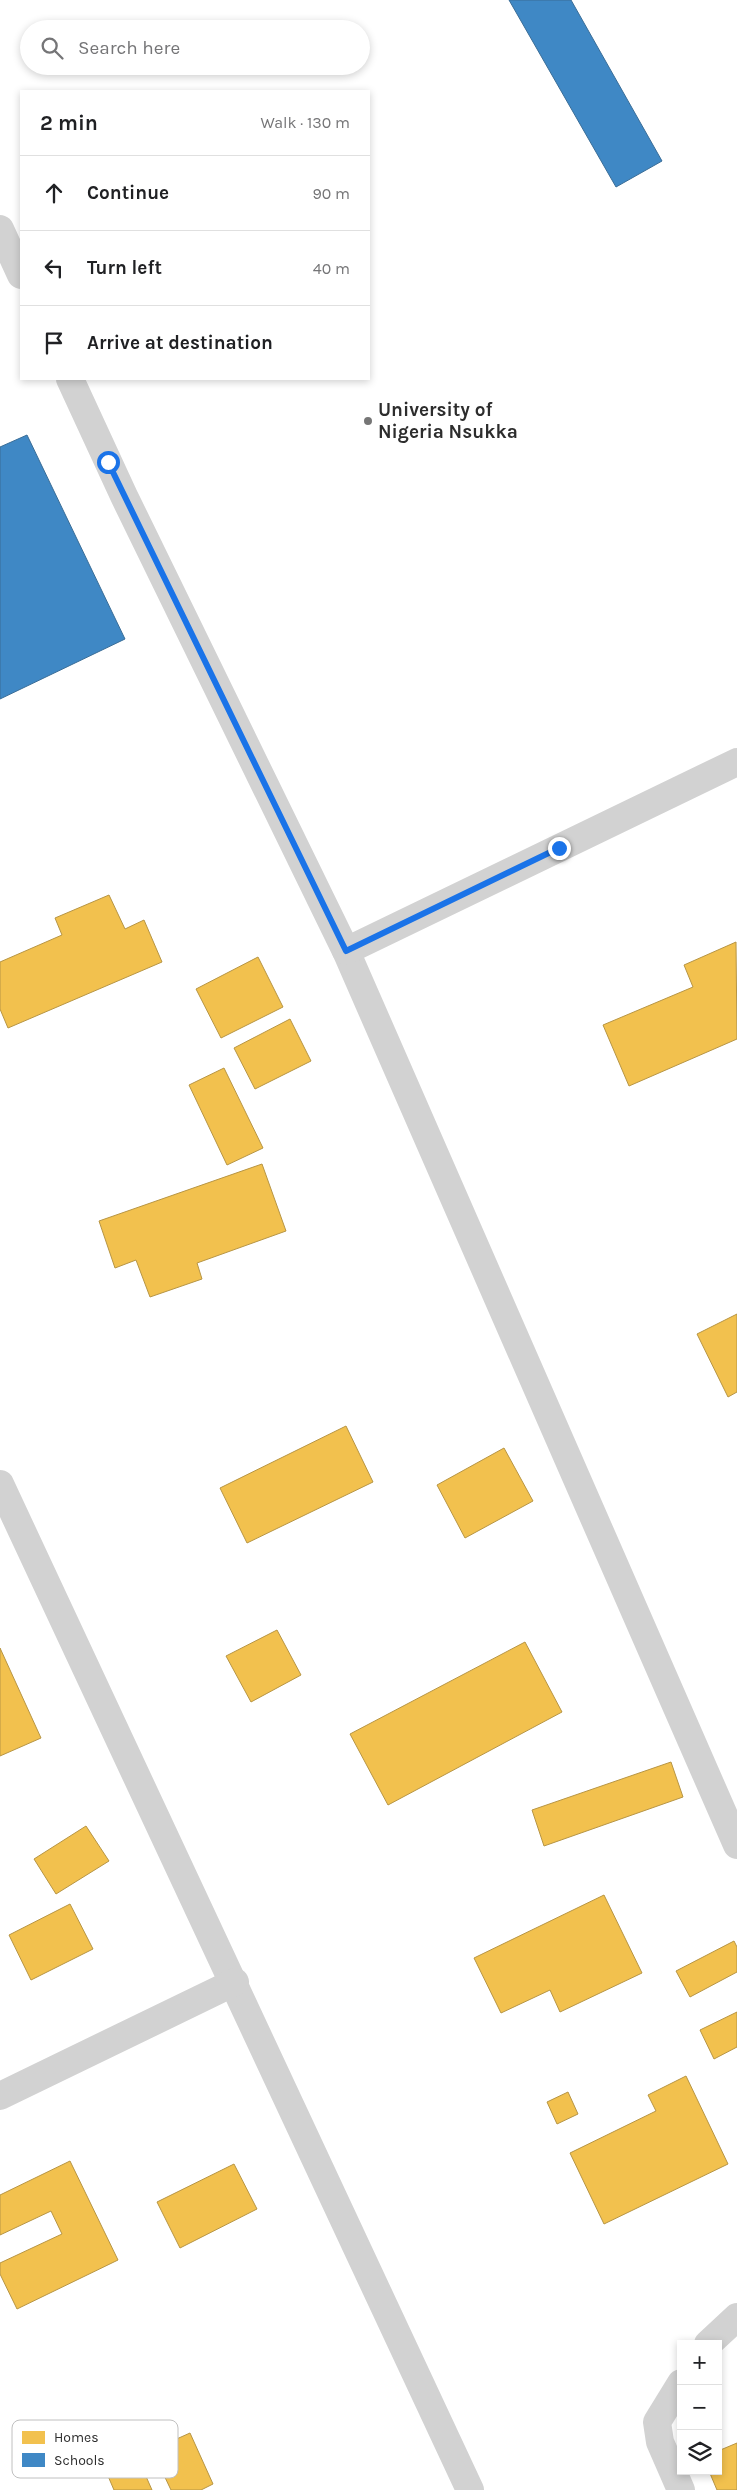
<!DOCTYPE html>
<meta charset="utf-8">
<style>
:root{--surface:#fff;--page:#f6f6f6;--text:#202124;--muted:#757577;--line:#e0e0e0}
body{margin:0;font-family:Karla,sans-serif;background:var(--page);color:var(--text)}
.controls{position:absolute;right:15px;bottom:15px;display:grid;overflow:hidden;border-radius:0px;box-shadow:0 2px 8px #0003}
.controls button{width:45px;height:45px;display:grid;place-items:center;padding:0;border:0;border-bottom:1px solid var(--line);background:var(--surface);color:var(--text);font:25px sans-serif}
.stop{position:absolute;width:15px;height:15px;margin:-11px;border:4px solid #1a73e8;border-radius:50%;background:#fff}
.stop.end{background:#1a73e8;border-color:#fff;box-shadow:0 1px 5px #0008}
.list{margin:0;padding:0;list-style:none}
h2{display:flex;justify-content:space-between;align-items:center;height:65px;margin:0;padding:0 20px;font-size:21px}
h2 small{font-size:16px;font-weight:400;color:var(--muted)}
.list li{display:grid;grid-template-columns:32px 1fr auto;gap:15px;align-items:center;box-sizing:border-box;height:75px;padding:0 20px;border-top:1px solid var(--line)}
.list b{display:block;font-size:19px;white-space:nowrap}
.list em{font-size:16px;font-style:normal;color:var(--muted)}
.icon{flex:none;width:28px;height:28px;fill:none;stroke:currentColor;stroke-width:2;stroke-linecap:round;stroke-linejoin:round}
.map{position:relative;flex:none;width:737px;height:2490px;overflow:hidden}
.search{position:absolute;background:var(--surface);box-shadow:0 2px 8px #0003;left:20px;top:20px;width:350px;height:55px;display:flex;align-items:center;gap:12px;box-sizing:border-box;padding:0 18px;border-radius:28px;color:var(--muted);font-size:19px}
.panel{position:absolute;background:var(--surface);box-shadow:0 2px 8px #0003;left:20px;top:90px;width:350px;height:290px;border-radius:0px}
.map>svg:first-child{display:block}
.homes{fill:#f2c14e;stroke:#b79544}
.schools{fill:#3f88c5;stroke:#3a6d97}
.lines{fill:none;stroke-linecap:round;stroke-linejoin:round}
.minor{stroke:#d2d2d2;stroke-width:28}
.route{stroke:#1a73e8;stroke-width:6}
.poi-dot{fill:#767676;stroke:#fff;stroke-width:2}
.labels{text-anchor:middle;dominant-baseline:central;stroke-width:5;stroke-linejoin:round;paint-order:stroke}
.poi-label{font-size:19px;font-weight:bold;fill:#2d2d2d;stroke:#fff;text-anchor:start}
.key{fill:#fff;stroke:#c0c0c0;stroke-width:1}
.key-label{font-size:14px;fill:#2d2d2d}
</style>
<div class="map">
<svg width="737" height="2490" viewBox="0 0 737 2490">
<rect width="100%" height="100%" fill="#fff"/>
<!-- homes -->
<g class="homes">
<polygon points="109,895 125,929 144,920 162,962 8,1028 0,1009 0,962 62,935 55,918"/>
<polygon points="736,942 737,1039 629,1086 603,1025 693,987 684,965"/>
<polygon points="258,957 283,1007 221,1038 196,989"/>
<polygon points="290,1019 311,1061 255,1089 234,1048"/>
<polygon points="224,1068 263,1148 227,1165 189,1085"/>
<polygon points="262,1164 286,1231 197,1263 202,1279 150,1297 136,1260 115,1268 99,1221"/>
<polygon points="737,1314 737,1392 728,1397 697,1334"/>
<polygon points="346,1426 373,1482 247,1543 220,1488"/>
<polygon points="504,1448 533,1501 465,1538 437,1485"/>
<polygon points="277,1630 301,1675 251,1702 226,1656"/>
<polygon points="525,1642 562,1712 388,1805 350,1734"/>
<polygon points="0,1648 41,1738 0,1756"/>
<polygon points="671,1762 683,1797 544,1846 532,1810"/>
<polygon points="86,1826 109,1861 56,1894 34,1859"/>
<polygon points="604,1895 642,1973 560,2012 550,1990 501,2013 474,1958"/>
<polygon points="70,1904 93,1949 31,1980 9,1935"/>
<polygon points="734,1941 737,1947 737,1972 690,1997 676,1971"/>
<polygon points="737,2012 737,2047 714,2059 700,2030"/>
<polygon points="686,2076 728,2164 604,2224 570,2153 656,2111 648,2095"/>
<polygon points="568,2092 578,2114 557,2124 547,2102"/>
<polygon points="70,2161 118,2260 17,2309 0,2274 0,2263 62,2234 51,2211 0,2235 0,2195"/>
<polygon points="234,2164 257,2209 180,2248 157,2202"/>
<polygon points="190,2433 213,2484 201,2490 171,2490 152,2450"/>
<polygon points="737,2443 737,2490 717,2490 709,2471 718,2471 718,2451"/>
<polygon points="137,2456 152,2490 114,2490 105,2469"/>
</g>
<!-- schools -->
<g class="schools">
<polygon points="509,0 571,0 662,161 616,187"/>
<polygon points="27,435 125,639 0,699 0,447"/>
</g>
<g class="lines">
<!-- minor -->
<g class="minor">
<polyline points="0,229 21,275"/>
<polyline points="70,379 124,496 346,951 737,1845"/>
<polyline points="346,951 737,762"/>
<polyline points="0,1484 470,2490"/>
<polyline points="0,2096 235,1982"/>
<polyline points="708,2344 737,2317"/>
<polyline points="681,2383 657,2422 660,2442 681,2490"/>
</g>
</g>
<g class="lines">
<!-- route -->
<polyline class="route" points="108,462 346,951 559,848"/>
</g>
<!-- markers -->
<circle class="poi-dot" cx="368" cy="421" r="5"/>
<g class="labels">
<!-- poi labels -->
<g class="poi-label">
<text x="378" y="410">University of<tspan x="378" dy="22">Nigeria Nsukka</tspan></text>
</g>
</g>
<!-- legend -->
<rect x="12" y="2420" width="166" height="58" rx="8" class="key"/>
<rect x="22" y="2431" width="23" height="13" fill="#f2c14e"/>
<rect x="22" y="2453" width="23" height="14" fill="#3f88c5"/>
<g class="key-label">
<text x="54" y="2442">Homes</text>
<text x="54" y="2465">Schools</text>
</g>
</svg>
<div class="controls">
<button>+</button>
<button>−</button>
<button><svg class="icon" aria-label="layers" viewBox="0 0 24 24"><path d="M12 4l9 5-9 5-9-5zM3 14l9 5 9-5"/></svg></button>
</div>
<div class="stop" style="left:108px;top:462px"></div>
<div class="stop end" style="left:559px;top:848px"></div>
<div class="search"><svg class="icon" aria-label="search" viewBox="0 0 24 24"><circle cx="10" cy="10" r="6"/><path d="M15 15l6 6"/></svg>Search here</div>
<section class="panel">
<h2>2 min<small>Walk · 130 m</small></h2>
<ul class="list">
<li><svg class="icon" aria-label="ahead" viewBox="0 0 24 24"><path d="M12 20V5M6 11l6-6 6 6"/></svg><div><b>Continue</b></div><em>90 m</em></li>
<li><svg class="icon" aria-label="left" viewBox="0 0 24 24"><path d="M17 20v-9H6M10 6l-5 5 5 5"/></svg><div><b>Turn left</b></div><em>40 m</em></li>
<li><svg class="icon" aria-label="arrive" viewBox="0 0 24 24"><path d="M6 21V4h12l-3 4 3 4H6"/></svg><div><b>Arrive at destination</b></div></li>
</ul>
</section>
</div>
